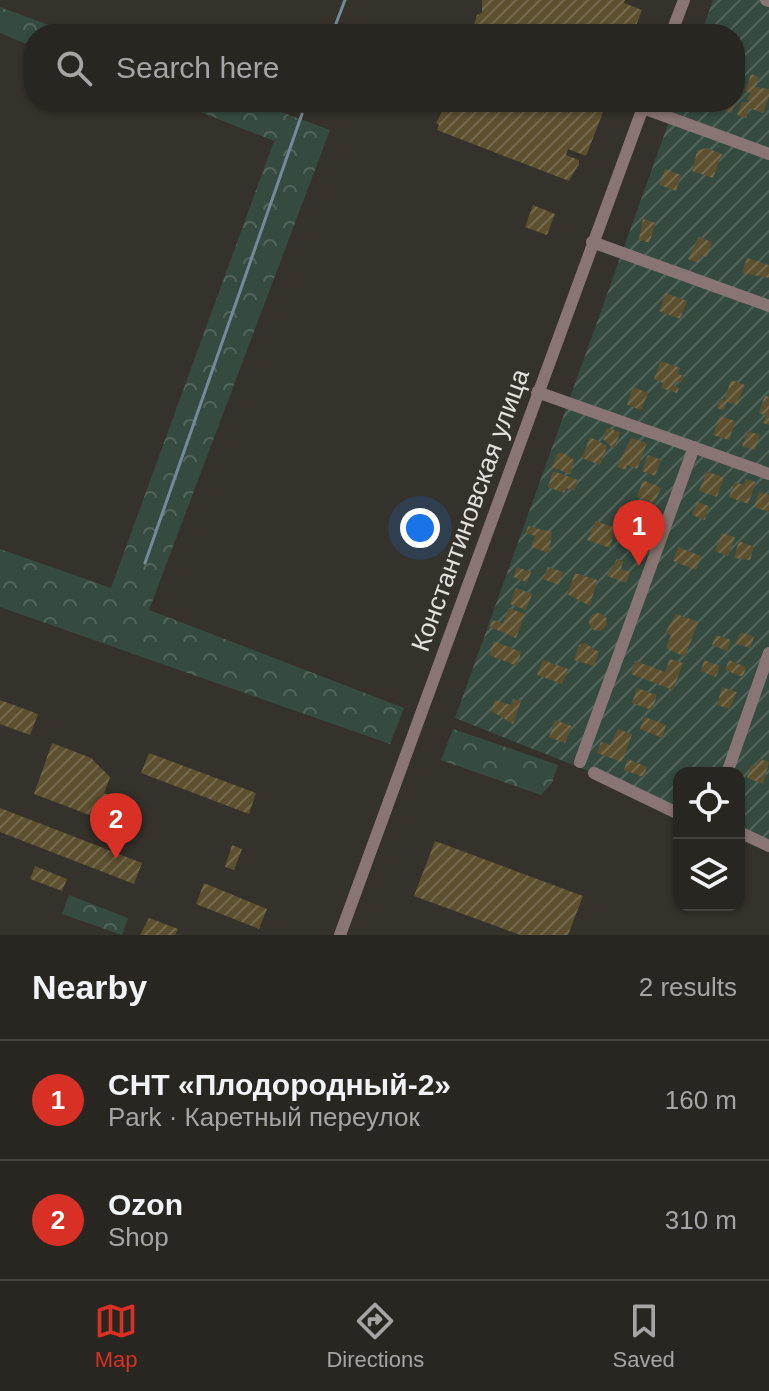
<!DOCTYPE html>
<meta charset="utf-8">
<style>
:root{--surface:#282620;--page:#302e29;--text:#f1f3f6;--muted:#a5a5a5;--line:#44433e;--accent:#d93025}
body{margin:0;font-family:Helvetica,sans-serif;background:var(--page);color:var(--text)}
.controls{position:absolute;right:24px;bottom:24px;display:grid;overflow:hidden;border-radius:16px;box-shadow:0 2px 6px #0004}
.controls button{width:72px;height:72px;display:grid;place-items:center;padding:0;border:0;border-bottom:2px solid var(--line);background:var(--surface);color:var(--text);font:40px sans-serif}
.you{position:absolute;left:420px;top:528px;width:28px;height:28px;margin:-20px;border:6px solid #fff;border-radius:50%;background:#1a73e8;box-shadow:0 0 0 12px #1a73e833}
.badge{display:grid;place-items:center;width:52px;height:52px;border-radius:50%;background:var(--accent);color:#fff;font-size:26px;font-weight:700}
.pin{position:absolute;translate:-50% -66px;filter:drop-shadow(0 2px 4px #0008)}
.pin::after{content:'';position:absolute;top:42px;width:28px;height:24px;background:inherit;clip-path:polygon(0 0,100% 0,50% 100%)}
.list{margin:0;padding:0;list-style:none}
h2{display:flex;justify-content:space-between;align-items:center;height:104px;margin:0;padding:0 32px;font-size:34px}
h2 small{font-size:26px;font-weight:400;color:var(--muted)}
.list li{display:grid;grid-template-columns:52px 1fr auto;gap:24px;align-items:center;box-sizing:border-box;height:120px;padding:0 32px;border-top:2px solid var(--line)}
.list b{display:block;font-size:30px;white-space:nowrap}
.list p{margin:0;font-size:26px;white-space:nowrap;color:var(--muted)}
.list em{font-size:26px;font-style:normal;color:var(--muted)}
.icon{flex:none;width:44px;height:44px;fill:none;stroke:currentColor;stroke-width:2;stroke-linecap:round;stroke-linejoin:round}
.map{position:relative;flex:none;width:769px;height:935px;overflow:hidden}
.search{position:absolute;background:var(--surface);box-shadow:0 2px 6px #0004;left:24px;right:24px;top:24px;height:88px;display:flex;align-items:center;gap:20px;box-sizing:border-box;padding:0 28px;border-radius:32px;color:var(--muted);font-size:30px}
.sheet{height:344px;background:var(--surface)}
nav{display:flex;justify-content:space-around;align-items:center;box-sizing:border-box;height:112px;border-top:2px solid var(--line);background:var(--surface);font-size:22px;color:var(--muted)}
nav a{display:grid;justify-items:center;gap:4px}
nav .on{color:var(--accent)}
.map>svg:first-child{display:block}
.forest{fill:url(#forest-crowns)}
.garden{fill:url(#garden-furrows)}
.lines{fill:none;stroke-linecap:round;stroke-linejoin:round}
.stream{stroke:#758a99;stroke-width:3}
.building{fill:url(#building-hatch)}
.street{stroke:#897674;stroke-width:12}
.labels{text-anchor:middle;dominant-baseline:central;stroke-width:6;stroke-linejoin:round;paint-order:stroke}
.street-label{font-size:26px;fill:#e4e2de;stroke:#35322b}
</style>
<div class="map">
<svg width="769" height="935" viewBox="0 0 769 935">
<defs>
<pattern id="forest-crowns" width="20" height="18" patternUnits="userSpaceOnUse" patternTransform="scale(2)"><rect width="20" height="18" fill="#364b3f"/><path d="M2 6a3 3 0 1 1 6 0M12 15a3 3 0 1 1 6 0" fill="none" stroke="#53655a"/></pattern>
<pattern id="garden-furrows" width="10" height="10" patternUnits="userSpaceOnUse" patternTransform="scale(2)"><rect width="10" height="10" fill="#364b3f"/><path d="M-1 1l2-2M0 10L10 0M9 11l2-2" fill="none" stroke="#53655a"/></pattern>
<pattern id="building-hatch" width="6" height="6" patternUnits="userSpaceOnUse" patternTransform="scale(2)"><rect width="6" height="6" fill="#5c502f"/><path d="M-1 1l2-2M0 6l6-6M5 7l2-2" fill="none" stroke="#73694d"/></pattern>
</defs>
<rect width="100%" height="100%" fill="#35322b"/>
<!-- forest -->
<g class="forest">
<polygon points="0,7 73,34 34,34 34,47 0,33"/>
<polygon points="175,102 254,102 330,130 149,610 404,708 390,744 0,607 0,549 111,588 274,141"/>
<polygon points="453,729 558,765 552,783 541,795 441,760"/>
<polygon points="69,895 128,918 122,935 62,914"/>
</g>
<!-- garden -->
<polygon class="garden" points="713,0 769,0 769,843 739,831 739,773 679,773 679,807 455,718 676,102 735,102 735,34 701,34"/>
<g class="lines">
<!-- stream -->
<g class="stream">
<polyline points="332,34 345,0"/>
<polyline points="145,563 302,114"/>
</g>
</g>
<!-- building -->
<g class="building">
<polygon points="482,0 625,0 624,3 642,10 633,34 471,34 477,15 482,13"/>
<polygon points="751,74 759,77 755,87 769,89 769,97 763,113 749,108 746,118 737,115 742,102 749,102 747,98 751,93 745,91"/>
<polygon points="438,102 607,102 586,156 568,149 566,155 579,160 579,164 569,181 437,130 439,125 436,123 444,108 437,105"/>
<polygon points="715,102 735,102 732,113 714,107"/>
<polygon points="706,148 722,154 713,178 692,171 697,151"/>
<polygon points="665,169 681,175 676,191 659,185"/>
<polygon points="533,205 555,214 547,235 525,227"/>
<polygon points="643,219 656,223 649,243 639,239"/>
<polygon points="699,237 712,242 707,257 701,255 698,263 688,259"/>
<polygon points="747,258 769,265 769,278 742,273"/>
<polygon points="666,293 687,301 680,319 659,311"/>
<polygon points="661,361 680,368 678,374 684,376 681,383 676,381 674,386 679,388 677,393 661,388 663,383 654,379"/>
<polygon points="731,380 745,385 737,405 727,402 724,410 717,408 720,399 724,401"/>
<polygon points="633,387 648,393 641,410 627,405"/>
<polygon points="765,395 769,397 769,425 763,423 766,416 759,413"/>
<polygon points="720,416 735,421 729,440 713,435"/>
<polygon points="607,428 620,432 614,449 603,439"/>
<polygon points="748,431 760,435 755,450 742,446"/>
<polygon points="590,437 607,446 600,465 582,458"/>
<polygon points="631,438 647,443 637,469 627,465 626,470 617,467"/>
<polygon points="562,452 574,460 570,474 552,467 558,453"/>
<polygon points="648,455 661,460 655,476 642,471"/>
<polygon points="553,471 578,480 574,491 566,488 564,493 548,487"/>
<polygon points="707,471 724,478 717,497 699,491"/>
<polygon points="746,479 756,482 748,504 729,497 735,482 744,485"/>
<polygon points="643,480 661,488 654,503 637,497"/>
<polygon points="759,491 769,495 769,512 754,507"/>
<polygon points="697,502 709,506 705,520 692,515"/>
<polygon points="626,505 643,511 641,516 647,518 645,526 639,523 638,527 621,521 616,516 620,507 625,509"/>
<polygon points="596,521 615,528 610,548 587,540"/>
<polygon points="528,526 552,532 549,553 531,547 535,536 526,533"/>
<polygon points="722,533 735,537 728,556 715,551"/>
<polygon points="739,541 754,547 750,560 734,558"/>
<polygon points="678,547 701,556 696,570 673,561"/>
<polygon points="617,559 623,561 621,569 630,572 626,583 607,576"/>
<polygon points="517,567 531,572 527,582 513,577"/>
<polygon points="548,567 563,572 559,585 543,579"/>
<polygon points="575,573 597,580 590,606 567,594"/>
<polygon points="516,588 532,594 526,610 510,604"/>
<polygon points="509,608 525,614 516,638 490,627 492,620 503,623"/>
<circle cx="598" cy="622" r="9"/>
<polygon points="676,614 698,622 685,657 666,648 671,635 665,633"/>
<polygon points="741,632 754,637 750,648 736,644"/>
<polygon points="716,635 731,640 727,651 712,645"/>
<polygon points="494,641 521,652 517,666 489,655"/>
<polygon points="585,643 599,652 594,666 574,660 579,645"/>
<polygon points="670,659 683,663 673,690 631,674 635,661 665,672"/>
<polygon points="543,660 568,669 562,684 537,675"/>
<polygon points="704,660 720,666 716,677 701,671"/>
<polygon points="729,660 746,667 743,677 725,670"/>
<polygon points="722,687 737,692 729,709 717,705"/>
<polygon points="637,688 657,695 652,710 632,703"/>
<polygon points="513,699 521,701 513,724 491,711 495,700 511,705"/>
<polygon points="0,700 38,714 30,735 0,724"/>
<polygon points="645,717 666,725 662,738 640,729"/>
<polygon points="555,720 572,726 565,743 549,737"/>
<polygon points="618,729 632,734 622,762 597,753 601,742 610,745"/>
<polygon points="52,743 91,758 110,777 104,793 136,805 126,829 34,794"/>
<polygon points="149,753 256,793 249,814 141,773"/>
<polygon points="628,759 647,767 643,777 624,770"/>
<polygon points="760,759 769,762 763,784 747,778 751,765 755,766"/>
<polygon points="0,808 142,863 134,884 0,832"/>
<polygon points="435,841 583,896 568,935 520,935 414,896"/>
<polygon points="232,845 242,849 234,870 225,867"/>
<polygon points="35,866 67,879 62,891 30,879"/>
<polygon points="204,883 267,909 259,929 196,904"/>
<polygon points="149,918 178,929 175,935 140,935"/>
</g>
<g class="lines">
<!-- street -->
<g class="street">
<polyline points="766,0 769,1"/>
<polyline points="671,34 684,0"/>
<polyline points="643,108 769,154"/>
<polyline points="592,242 769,306"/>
<polyline points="537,392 769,474"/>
<polyline points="580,762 694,447"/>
<polyline points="594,773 679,814"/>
<polyline points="727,773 769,653"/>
<polyline points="739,832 769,846"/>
<polyline points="340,935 645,102"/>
</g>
</g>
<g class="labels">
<!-- street labels -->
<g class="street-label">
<text transform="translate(470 510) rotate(-70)">Константиновская улица</text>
</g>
</g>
</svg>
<div class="controls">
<button><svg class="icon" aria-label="locate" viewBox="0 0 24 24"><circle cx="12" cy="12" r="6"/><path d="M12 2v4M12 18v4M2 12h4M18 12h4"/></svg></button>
<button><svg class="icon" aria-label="layers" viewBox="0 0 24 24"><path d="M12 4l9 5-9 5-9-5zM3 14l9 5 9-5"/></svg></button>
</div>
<div class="you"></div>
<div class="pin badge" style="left:639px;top:566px">1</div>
<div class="pin badge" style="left:116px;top:859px">2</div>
<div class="search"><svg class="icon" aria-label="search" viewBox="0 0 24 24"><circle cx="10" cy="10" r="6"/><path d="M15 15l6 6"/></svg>Search here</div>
</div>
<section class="sheet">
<h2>Nearby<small>2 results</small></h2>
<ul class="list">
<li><span class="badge">1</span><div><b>СНТ «Плодородный-2»</b><p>Park · Каретный переулок</p></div><em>160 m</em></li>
<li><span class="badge">2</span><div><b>Ozon</b><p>Shop</p></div><em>310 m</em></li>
</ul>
</section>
<nav>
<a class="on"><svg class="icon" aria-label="map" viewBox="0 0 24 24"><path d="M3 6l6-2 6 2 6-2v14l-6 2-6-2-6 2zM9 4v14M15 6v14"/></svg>Map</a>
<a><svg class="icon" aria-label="directions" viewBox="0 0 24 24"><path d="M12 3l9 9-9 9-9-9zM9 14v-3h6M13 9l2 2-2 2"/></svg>Directions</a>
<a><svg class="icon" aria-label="saved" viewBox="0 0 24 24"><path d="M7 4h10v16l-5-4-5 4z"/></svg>Saved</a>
</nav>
